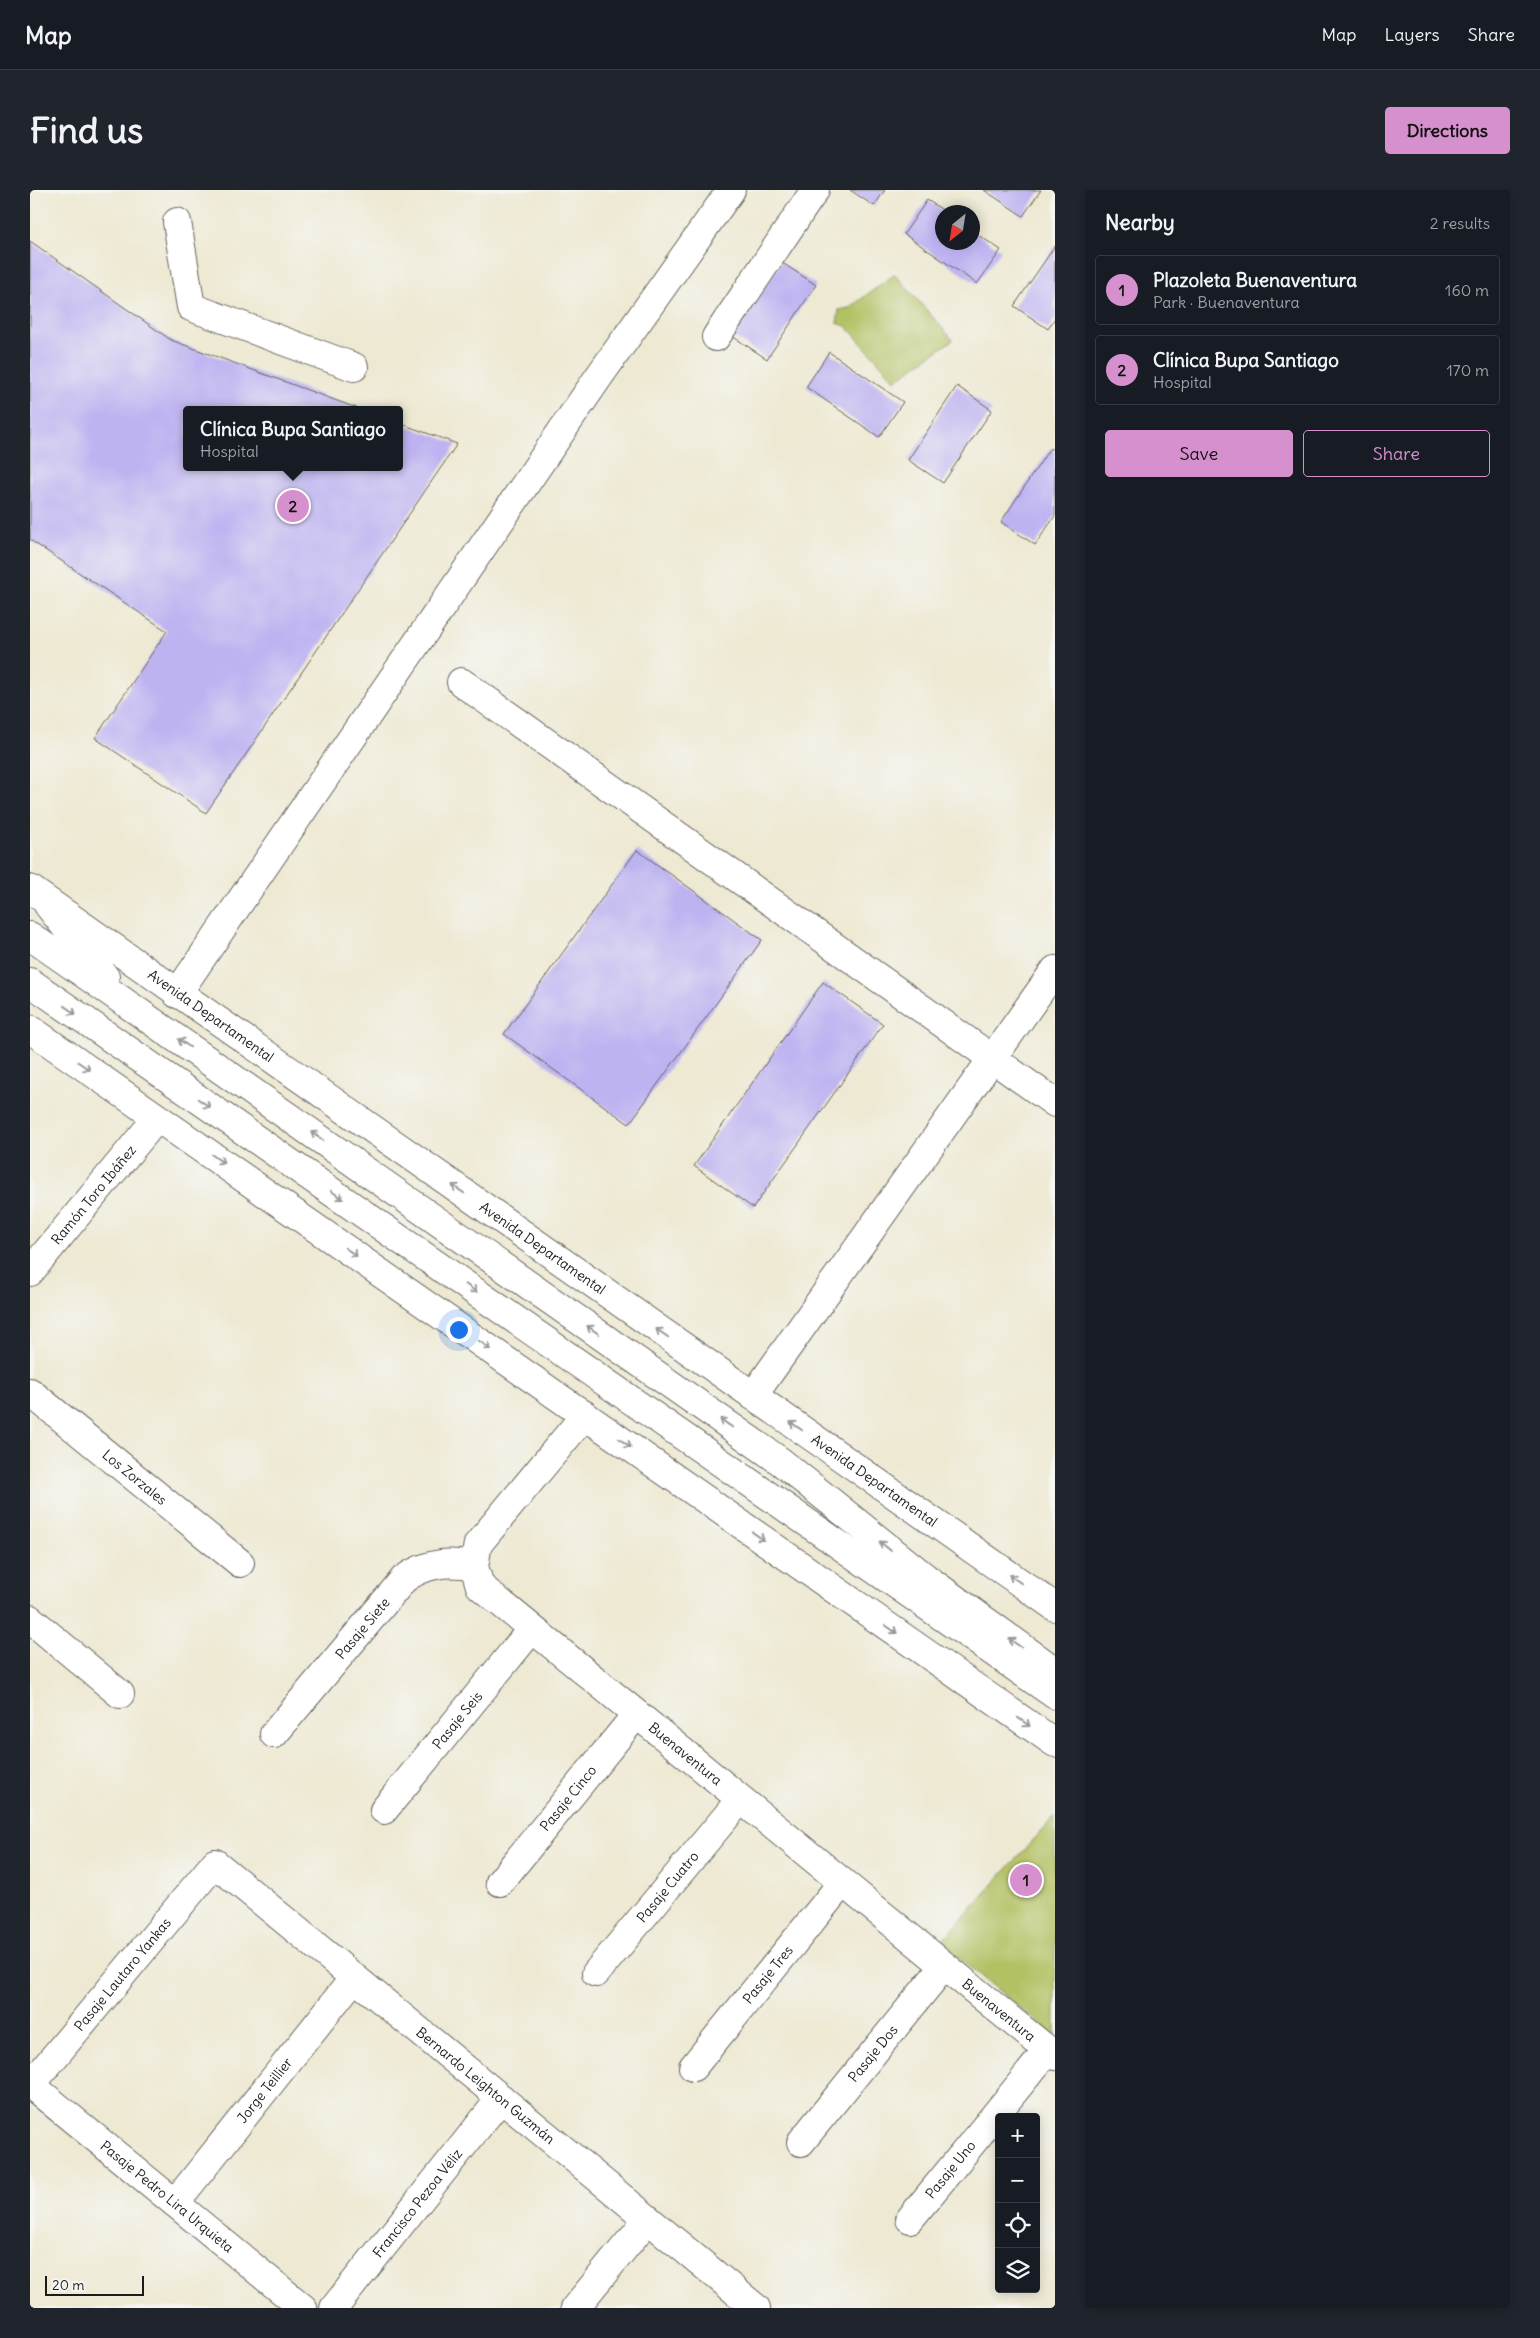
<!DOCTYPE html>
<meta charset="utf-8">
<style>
:root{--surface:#171b24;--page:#20242c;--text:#f1f3f6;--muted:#9ea1a6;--line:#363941;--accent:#d690ce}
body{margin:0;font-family:Delius,sans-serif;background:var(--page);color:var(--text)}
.controls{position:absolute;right:15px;bottom:15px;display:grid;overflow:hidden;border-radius:5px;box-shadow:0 2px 12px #0003}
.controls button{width:45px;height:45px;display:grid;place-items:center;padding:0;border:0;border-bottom:1px solid var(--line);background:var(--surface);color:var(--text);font:25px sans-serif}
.compass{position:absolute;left:905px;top:15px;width:45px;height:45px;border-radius:50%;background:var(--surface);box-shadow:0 2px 12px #0003;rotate:210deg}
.scale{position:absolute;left:15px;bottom:12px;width:99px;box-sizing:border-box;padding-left:5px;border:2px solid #1c1c1c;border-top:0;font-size:14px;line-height:18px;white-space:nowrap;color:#1c1c1c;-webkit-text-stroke:4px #f6f6f2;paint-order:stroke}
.you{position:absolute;left:428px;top:1139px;width:18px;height:18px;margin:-12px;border:4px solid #fff;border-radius:50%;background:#1a73e8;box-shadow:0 0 0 8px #1a73e833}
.badge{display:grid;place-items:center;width:32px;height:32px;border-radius:50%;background:var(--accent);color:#111;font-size:16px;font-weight:700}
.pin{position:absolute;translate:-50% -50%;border:2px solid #fff;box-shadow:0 1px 5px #0006}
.popup{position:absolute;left:153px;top:216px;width:220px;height:65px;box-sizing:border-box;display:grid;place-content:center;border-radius:5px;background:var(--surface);filter:drop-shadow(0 1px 4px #0005);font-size:16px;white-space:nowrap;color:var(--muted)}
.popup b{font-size:19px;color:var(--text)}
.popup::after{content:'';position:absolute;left:50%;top:100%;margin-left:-10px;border:10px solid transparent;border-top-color:var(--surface)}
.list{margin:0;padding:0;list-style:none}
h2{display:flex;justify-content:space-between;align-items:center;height:65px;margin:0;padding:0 20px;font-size:21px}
h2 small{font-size:16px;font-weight:400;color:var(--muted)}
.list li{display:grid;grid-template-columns:32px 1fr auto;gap:15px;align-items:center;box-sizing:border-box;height:70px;margin:0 10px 10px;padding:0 10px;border:1px solid var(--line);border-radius:5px}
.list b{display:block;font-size:19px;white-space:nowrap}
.list p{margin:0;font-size:16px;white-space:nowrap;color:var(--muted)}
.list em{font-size:16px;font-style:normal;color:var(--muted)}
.actions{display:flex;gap:10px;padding:15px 20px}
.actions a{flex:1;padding:11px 0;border:1px solid var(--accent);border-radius:5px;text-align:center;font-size:18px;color:var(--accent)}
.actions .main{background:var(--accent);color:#111}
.icon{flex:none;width:28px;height:28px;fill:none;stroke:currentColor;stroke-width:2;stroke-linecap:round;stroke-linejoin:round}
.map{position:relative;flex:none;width:1025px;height:2118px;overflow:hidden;border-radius:5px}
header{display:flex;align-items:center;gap:30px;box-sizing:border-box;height:70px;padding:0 25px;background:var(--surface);border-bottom:1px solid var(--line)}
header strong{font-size:24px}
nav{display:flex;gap:28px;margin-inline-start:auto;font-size:18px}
.intro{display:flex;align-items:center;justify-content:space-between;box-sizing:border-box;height:120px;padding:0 30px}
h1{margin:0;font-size:35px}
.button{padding:12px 22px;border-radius:5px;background:var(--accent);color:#111;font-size:18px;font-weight:700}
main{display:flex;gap:30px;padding:0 30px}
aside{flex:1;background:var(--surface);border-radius:5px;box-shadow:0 2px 12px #0003}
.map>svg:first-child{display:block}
.green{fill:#b2c163;stroke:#676e40}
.building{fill:#beb3f1}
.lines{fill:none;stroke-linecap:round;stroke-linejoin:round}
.minor-casing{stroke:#66645c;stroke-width:30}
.major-casing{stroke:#66645c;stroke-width:30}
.minor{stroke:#fff;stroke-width:28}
.major{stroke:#fff;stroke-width:28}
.oneway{stroke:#999}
.labels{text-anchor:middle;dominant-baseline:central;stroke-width:4;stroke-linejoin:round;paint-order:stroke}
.street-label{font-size:14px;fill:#1c1c1c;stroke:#f6f6f2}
</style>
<header>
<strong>Map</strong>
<nav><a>Map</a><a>Layers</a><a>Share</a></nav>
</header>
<div class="intro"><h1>Find us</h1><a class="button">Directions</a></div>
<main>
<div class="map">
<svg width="1025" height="2118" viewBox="0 0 1025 2118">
<rect width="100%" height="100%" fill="#f6f6f2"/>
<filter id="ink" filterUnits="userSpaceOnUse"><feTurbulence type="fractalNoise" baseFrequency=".02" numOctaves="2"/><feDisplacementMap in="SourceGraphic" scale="10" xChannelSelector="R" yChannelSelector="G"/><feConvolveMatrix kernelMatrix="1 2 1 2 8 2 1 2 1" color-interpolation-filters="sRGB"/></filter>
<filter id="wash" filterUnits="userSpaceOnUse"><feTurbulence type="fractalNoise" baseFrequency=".0096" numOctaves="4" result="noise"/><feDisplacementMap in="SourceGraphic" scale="20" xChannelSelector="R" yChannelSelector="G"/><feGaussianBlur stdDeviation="1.12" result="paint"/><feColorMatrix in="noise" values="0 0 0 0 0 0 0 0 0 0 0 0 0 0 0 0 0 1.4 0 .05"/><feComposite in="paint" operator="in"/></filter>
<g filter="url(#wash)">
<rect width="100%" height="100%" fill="#eee9d3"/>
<!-- green -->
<g class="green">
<polygon points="865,84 923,150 865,190 816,136 807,133 809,120 819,118"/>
<polygon points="1025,1626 1025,1846 910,1753"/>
</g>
<g id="blocks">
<!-- building -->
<g class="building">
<polygon points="820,0 855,0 844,16"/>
<polygon points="954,0 1011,0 993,26"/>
<polygon points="897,10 916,22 912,22 912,52 942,52 942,41 971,60 947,94 874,44"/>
<polygon points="0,51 141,150 332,220 157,220 157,277 369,277 369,233 427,254 176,623 65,548 137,441 0,350"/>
<polygon points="1025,56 1025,128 1018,139 984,116"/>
<polygon points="751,72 786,95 737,169 702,146"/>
<polygon points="799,162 873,212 849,247 776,197"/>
<polygon points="927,196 962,220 913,293 878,270"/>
<polygon points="1020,258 1025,262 1025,326 1005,355 971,332"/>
<polygon points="607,660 732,750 599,934 474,844"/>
<polygon points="793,792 853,834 723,1018 664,976"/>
</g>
</g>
</g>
<g filter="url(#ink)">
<use href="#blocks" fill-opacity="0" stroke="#66645c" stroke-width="1"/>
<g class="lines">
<!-- minor casing -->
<g class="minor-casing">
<g id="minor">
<polyline points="147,32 161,117 324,177"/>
<polyline points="686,147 785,0"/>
<polyline points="431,492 1025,913"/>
<polyline points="18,715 75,787"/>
<polyline points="0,746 750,1271 896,1388 1025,1481"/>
<polyline points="0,792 1025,1505"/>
<polyline points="147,804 570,185 701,0"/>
<path id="s1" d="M0,1082L127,928"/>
<path id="s2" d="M0,1202L210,1373"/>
<polyline points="723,1206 1025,780"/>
<path id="s3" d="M555,1225L448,1354L444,1376L450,1396L1025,1866"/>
<polyline points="0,1429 90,1504"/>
<path id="s4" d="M244,1544L374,1389C396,1373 418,1371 444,1376"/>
<path id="s5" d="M354,1620L501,1440"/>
<path id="s6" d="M470,1692L606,1525"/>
<path id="s7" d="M566,1783L710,1610"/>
<path id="s8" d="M663,1877L812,1693"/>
<path id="s9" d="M1,1895L273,2118"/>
<path id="s10" d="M0,1896L185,1673L726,2118"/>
<path id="s11" d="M771,1952L914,1776"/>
<path id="s12" d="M145,2013L324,1788"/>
<path id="s13" d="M880,2029L1018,1860"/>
<path id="s14" d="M304,2118L471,1908"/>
<polyline points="545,2118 618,2029"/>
</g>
</g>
<!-- major casing -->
<g class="major-casing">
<g id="major">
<path id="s15" d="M0,699L1025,1417"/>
<polyline points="0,839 1025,1553"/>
</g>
</g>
<!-- minor -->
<use href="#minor" class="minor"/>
<!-- major -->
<use href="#major" class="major"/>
</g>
<!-- one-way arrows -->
<defs><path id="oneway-shaft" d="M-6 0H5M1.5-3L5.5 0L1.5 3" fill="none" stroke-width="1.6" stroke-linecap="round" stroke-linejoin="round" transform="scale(1.25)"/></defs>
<g class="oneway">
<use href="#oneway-shaft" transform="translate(40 820) rotate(35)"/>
<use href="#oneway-shaft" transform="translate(154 853) rotate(-145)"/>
<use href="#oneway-shaft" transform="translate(54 876) rotate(35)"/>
<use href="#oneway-shaft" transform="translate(174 913) rotate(35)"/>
<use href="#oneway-shaft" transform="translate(287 946) rotate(-145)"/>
<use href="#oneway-shaft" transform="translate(188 969) rotate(35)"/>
<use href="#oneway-shaft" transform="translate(428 999) rotate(-145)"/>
<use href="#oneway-shaft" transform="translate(307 1005) rotate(35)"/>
<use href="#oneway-shaft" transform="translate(321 1062) rotate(35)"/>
<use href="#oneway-shaft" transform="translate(441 1098) rotate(35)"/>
<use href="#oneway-shaft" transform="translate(563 1140) rotate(-145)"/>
<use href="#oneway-shaft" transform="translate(632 1143) rotate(-145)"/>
<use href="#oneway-shaft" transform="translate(455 1155) rotate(35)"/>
<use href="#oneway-shaft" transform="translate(696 1233) rotate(-145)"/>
<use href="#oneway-shaft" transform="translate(766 1236) rotate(-145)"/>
<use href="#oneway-shaft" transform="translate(595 1253) rotate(35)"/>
<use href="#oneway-shaft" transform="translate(728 1346) rotate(35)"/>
<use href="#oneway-shaft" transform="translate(855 1356) rotate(-140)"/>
<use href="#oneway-shaft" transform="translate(985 1389) rotate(-145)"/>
<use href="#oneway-shaft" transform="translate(861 1439) rotate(35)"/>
<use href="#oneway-shaft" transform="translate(985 1453) rotate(-145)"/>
<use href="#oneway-shaft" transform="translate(994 1532) rotate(35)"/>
</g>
</g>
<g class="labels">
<!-- street labels -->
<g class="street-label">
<text stroke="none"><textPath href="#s15" startOffset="221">Avenida Departamental</textPath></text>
<text stroke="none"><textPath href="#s1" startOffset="100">Ramón Toro Ibáñez</textPath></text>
<text stroke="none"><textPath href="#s15" startOffset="626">Avenida Departamental</textPath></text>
<text stroke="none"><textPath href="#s2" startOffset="135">Los Zorzales</textPath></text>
<text stroke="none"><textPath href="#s15" startOffset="1031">Avenida Departamental</textPath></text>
<text stroke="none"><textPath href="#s4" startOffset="138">Pasaje Siete</textPath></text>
<text stroke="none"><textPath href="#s5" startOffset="116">Pasaje Seis</textPath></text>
<text stroke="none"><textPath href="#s3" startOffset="476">Buenaventura</textPath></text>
<text stroke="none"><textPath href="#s6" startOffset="108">Pasaje Cinco</textPath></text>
<text stroke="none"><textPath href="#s7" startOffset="112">Pasaje Cuatro</textPath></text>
<text stroke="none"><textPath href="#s10" startOffset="145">Pasaje Lautaro Yankas</textPath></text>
<text stroke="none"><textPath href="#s8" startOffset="119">Pasaje Tres</textPath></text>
<text stroke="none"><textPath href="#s3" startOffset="881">Buenaventura</textPath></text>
<text stroke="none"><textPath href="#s11" startOffset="114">Pasaje Dos</textPath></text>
<text stroke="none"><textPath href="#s10" startOffset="640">Bernardo Leighton Guzmán</textPath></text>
<text stroke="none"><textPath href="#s12" startOffset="144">Jorge Teillier</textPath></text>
<text stroke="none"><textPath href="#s13" startOffset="64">Pasaje Uno</textPath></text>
<text stroke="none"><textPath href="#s9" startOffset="176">Pasaje Pedro Lira Urquieta</textPath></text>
<text stroke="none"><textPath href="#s14" startOffset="134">Francisco Pezoa Véliz</textPath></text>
</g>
</g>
</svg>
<div class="controls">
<button>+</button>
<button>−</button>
<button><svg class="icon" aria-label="locate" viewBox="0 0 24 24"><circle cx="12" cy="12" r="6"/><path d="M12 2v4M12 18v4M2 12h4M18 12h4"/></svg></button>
<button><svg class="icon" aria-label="layers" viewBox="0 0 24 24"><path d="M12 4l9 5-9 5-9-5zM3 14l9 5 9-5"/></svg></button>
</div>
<svg class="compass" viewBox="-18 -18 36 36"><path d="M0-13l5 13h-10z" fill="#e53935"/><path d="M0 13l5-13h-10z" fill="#9ea1a6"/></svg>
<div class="scale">20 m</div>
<div class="you"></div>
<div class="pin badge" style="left:996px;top:1690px">1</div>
<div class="pin badge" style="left:263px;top:316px">2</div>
<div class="popup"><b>Clínica Bupa Santiago</b>Hospital</div>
</div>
<aside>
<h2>Nearby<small>2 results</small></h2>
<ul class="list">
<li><span class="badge">1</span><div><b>Plazoleta Buenaventura</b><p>Park · Buenaventura</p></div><em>160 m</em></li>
<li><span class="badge">2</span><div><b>Clínica Bupa Santiago</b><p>Hospital</p></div><em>170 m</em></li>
</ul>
<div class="actions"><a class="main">Save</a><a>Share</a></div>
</aside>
</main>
